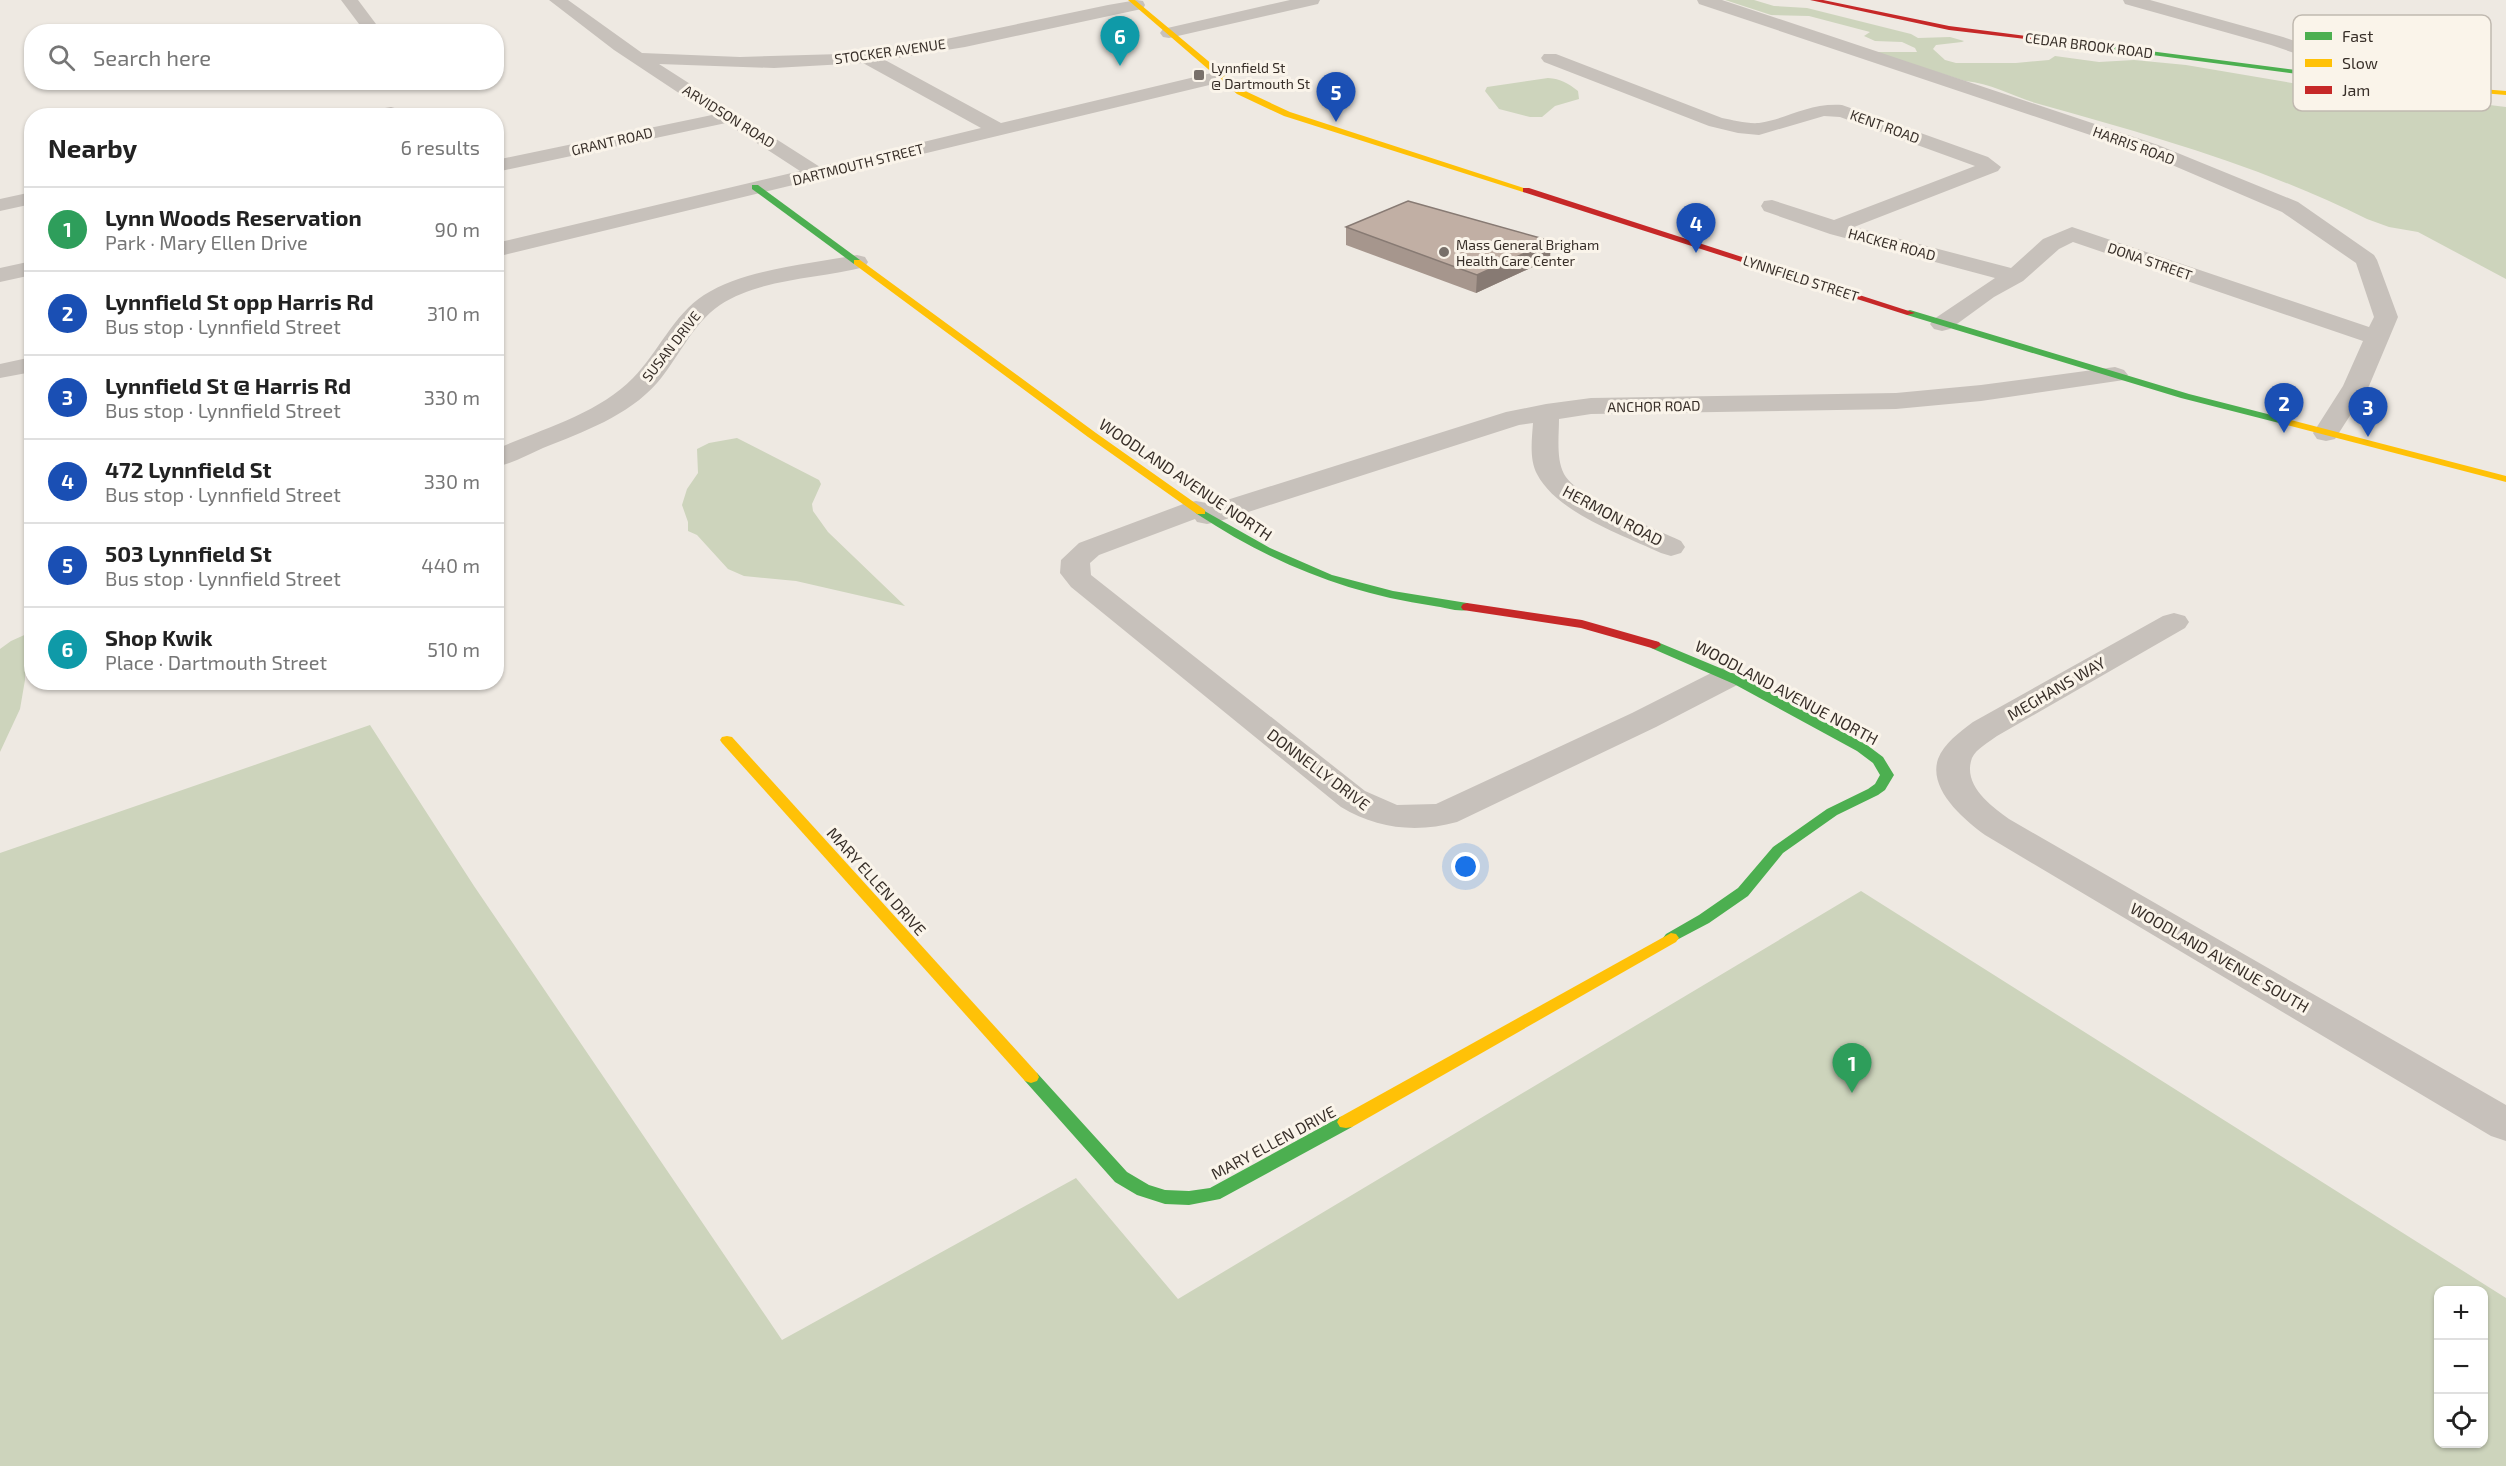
<!DOCTYPE html>
<meta charset="utf-8">
<style>
:root{--surface:#fff;--page:#f6f6f6;--text:#222;--muted:#767676;--line:#e0e0e0;--accent:#0b8043}
body{margin:0;font-family:"Exo 2",sans-serif;background:var(--page);color:var(--text)}
.controls{position:absolute;right:18px;bottom:18px;display:grid;overflow:hidden;border-radius:12px;box-shadow:0 2px 4px #0004}
.controls button{width:54px;height:54px;display:grid;place-items:center;padding:0;border:0;border-bottom:2px solid var(--line);background:var(--surface);color:var(--text);font:30px sans-serif}
.you{position:absolute;left:1466px;top:867px;width:21px;height:21px;margin:-15px;border:4px solid #fff;border-radius:50%;background:#1a73e8;box-shadow:0 0 0 9px #1a73e833}
.badge{display:grid;place-items:center;width:39px;height:39px;border-radius:50%;background:var(--accent);color:#fff;font-size:20px;font-weight:700}
.pin{position:absolute;translate:-50% -50px;filter:drop-shadow(0 2px 3px #0008)}
.pin::after{content:'';position:absolute;top:32px;width:21px;height:18px;background:inherit;clip-path:polygon(0 0,100% 0,50% 100%)}
.list{margin:0;padding:0;list-style:none}
h2{display:flex;justify-content:space-between;align-items:center;height:78px;margin:0;padding:0 24px;font-size:26px}
h2 small{font-size:20px;font-weight:400;color:var(--muted)}
.list li{display:grid;grid-template-columns:39px 1fr auto;gap:18px;align-items:center;box-sizing:border-box;height:84px;padding:0 24px;border-top:2px solid var(--line)}
.list b{display:block;font-size:22px;white-space:nowrap}
.list p{margin:0;font-size:20px;white-space:nowrap;color:var(--muted)}
.list em{font-size:20px;font-style:normal;color:var(--muted)}
.icon{flex:none;width:33px;height:33px;fill:none;stroke:currentColor;stroke-width:2;stroke-linecap:round;stroke-linejoin:round}
.map{position:relative;flex:none;width:2506px;height:1466px;overflow:hidden}
.search{position:absolute;background:var(--surface);box-shadow:0 2px 4px #0004;left:24px;top:24px;width:480px;height:66px;display:flex;align-items:center;gap:15px;box-sizing:border-box;padding:0 21px;border-radius:24px;color:var(--muted);font-size:22px}
.panel{position:absolute;background:var(--surface);box-shadow:0 2px 4px #0004;left:24px;top:108px;width:480px;height:582px;border-radius:24px}
.map>svg:first-child{display:block}
.green{fill:#cdd4bc;fill-rule:evenodd}
.lines{fill:none;stroke-linecap:round;stroke-linejoin:round}
.street{fill:#c7c1bb;fill-rule:evenodd}
.fast{fill:#4caf50;fill-rule:evenodd}
.slow{fill:#ffc107;fill-rule:evenodd}
.jam{fill:#c62828;fill-rule:evenodd}
.wall{fill:#a6968d}
.shaded-wall{fill:#877a73}
.building{fill:#c1afa4;stroke:#877a73;stroke-width:1.5}
.poi-dot{fill:#78706a;stroke:#faf4ea;stroke-width:2}
.labels{text-anchor:middle;dominant-baseline:central;stroke-width:6;stroke-linejoin:round;paint-order:stroke}
.far-street-label{font-size:14px;fill:#382f29;stroke:#faf4ea}
.far-poi-label{font-size:14px;fill:#382f29;stroke:#faf4ea;text-anchor:start}
.street-label{font-size:16px;fill:#382f29;stroke:#faf4ea}
.key{fill:#faf4ea;stroke:#c0b9b0;stroke-width:1.5}
.key-label{font-size:16px;fill:#382f29}
</style>
<div class="map">
<svg width="2506" height="1466" viewBox="0 0 2506 1466">
<rect width="100%" height="100%" fill="#eee9e2"/>
<!-- green -->
<g class="green">
<path d="M1725,0H1754L1774,6L1807,8L1911,34L1918,38L1950,37L1964,41L1962,42L1936,45L1933,49L1945,60L1956,63H2016L2049,60L2055,56L2099,62L2134,60L2186,65L2327,89L2403,97L2436,106L2465,102L2506,107V279L2418,232L2389,227L2367,219C2263,167 2150,135 2039,104C2013,97 1992,83 1965,81L1873,52H1917L1915,48L1902,42L1875,41L1864,36L1870,32L1809,16L1771,15Z"/>
<path d="M1548,78C1561,79 1568,83 1578,91L1579,99L1555,106L1542,117H1530L1499,109L1485,91L1487,87Z"/>
<polygon points="737,438 819,480 821,484 812,504 813,511 828,532 905,606 796,581 744,576 728,569 697,535 688,531 688,522 682,505 687,489 698,473 697,449 709,443"/>
<polygon points="31,632 31,652 25,669 25,680 20,709 0,752 0,649 11,641"/>
<path d="M370,725L474,886L782,1340L1076,1178L1178,1299L1861,891L2506,1298V1466H0V853ZM2438,1290H2484V1444H2438Z"/>
</g>
<g class="lines">
<!-- street -->
<g class="street">
<polygon points="341,0 358,0 382,32 365,32"/>
<path d="M549,0H568L642,53L740,57L841,54L908,47L1108,5L1137,0L1143,1L1145,5L1143,9L1137,10L965,47L885,60L1001,123L1220,71L1226,73L1229,77L1226,81L827,177L818,181L814,180L496,257V243L800,171L726,123L496,172V160L712,115L614,50ZM863,63L981,128L820,167L659,64L774,68Z"/>
<polygon points="1290,0 1320,0 1318,4 1169,38 1163,37 1160,33 1163,29"/>
<path d="M1697,0H1722L2158,145L2298,202L2374,255L2377,260L2398,317L2369,386L2335,439L2326,441L2317,439L2313,433L2343,386L2363,341L2073,242L2059,249L2023,281L1994,297L1950,329L1942,331L1934,329L1930,324L1934,319L1995,278L1830,234L1764,211L1761,206L1764,201L1772,200L1834,220L1975,166L1840,117L1824,116L1759,135L1738,133L1709,126L1544,62L1541,58L1544,54H1556L1722,118C1733,120 1747,124 1759,123C1790,118 1808,103 1842,105L1988,157L2001,167L1998,171L1854,227L2011,268L2043,239L2072,227L2369,327L2374,317L2356,263L2282,212L2144,153L1699,4Z"/>
<polygon points="2123,0 2150,0 2283,37 2350,60 2376,82 2374,86 2360,86 2338,68 2271,45 2125,4"/>
<polygon points="391,107 398,109 403,116 359,116 361,112"/>
<polygon points="32,192 32,204 0,211 0,199"/>
<path d="M857,255L865,257L868,262L865,267C818,279 762,278 720,305C692,324 678,359 657,383C628,416 583,432 543,448C528,455 513,463 496,467V449C542,429 598,414 633,378C658,353 673,315 704,295C745,269 809,264 857,255Z"/>
<polygon points="32,261 32,275 0,282 0,268"/>
<polygon points="32,357 32,372 0,378 0,364"/>
<path d="M2115,367L2124,370L2128,375L2124,380L1981,401L1896,409L1591,414L1559,419C1559,436 1556,459 1564,474C1578,499 1654,528 1681,541L1685,547L1681,553L1671,556L1661,553C1623,535 1557,513 1537,474C1529,459 1532,439 1533,423L1519,425L1217,522L1207,524L1197,522L1195,519L1099,555L1090,563L1091,575L1365,791L1397,805L1436,804L1632,713L1719,669L1730,666L1741,669L1746,676L1741,683L1656,727L1457,822C1417,833 1377,829 1341,807L1071,587L1060,573L1061,560L1079,543L1186,503L1196,501L1206,503L1208,506L1506,412L1546,404L1591,398L1896,393L1981,385Z"/>
<path d="M2174,613L2185,616L2189,622L2185,628L1997,736C1989,742 1976,749 1972,758C1962,785 1991,806 2009,819L2506,1105V1141L2491,1136L1985,835C1963,819 1928,789 1938,759C1944,743 1960,732 1973,722L2163,616Z"/>
</g>
<!-- fast -->
<g class="fast">
<polygon points="2065,40 2373,80 2377,82 2373,84 2068,44 2065,44"/>
<polygon points="752,185 758,185 860,260 860,264 854,264 752,189"/>
<polygon points="1910,310 2189,394 2291,420 2292,422 2287,425 2181,398 1907,315 1907,311"/>
<path d="M1201,509L1270,548L1332,575L1393,591L1467,603L1473,607C1465,615 1445,607 1434,606C1345,593 1272,563 1197,514L1195,512Z"/>
<polygon points="1655,641 1744,678 1867,745 1883,757 1894,775 1885,790 1878,795 1837,815 1783,853 1748,896 1709,923 1671,943 1666,942 1663,938 1666,934 1699,915 1738,888 1773,847 1827,809 1868,789 1875,784 1880,775 1873,763 1857,751 1734,684 1651,648 1649,645"/>
<polygon points="1031,1071 1037,1073 1127,1172 1149,1185 1165,1190 1189,1191 1210,1188 1340,1117 1346,1116 1352,1117 1355,1122 1352,1127 1220,1199 1189,1205 1165,1204 1137,1195 1115,1182 1025,1081 1023,1077 1025,1073"/>
</g>
<!-- slow -->
<g class="slow">
<polygon points="1128,0 1135,0 1243,90 1290,112 1530,190 1523,192 1284,116 1237,94"/>
<polygon points="2370,80 2506,91 2506,95 2373,84 2370,84"/>
<polygon points="854,260 860,260 1096,433 1205,510 1205,514 1197,514 1088,437 854,264"/>
<polygon points="2287,419 2506,476 2506,482 2283,424 2283,420"/>
<polygon points="727,736 732,737 1037,1073 1039,1077 1037,1081 1031,1083 1025,1081 722,743 720,740 722,737"/>
<polygon points="1671,933 1676,934 1679,938 1676,942 1352,1127 1346,1128 1340,1127 1337,1122 1340,1117"/>
</g>
<!-- jam -->
<g class="jam">
<polygon points="1810,0 1823,0 1949,26 2072,42 2068,44 1949,30"/>
<polygon points="1523,188 1529,188 1915,313 1907,315 1523,192"/>
<polygon points="1467,603 1582,620 1659,642 1661,645 1655,649 1581,628 1463,610 1461,607 1463,604"/>
</g>
</g>
<!-- wall -->
<polygon class="wall" points="1346,227 1550,259 1476,293 1346,245"/>
<!-- shaded-wall -->
<polygon class="shaded-wall" points="1551,241 1550,259 1476,293 1477,275"/>
<!-- building -->
<polygon class="building" points="1408,201 1551,241 1477,275 1346,227"/>
<!-- markers -->
<g class="poi-dot">
<rect x="1193" y="69" width="12" height="12" rx="3"/>
<circle cx="1444" cy="252" r="6"/>
</g>
<g class="labels">
<!-- far-street labels -->
<g class="far-street-label">
<text transform="translate(2089 45) rotate(7)">CEDAR BROOK ROAD</text>
<text transform="translate(890 51) rotate(-8)">STOCKER AVENUE</text>
<text transform="translate(729 116) rotate(32)">ARVIDSON ROAD</text>
<text transform="translate(1885 126) rotate(20)">KENT ROAD</text>
<text transform="translate(612 141) rotate(-13)">GRANT ROAD</text>
<text transform="translate(2134 145) rotate(20)">HARRIS ROAD</text>
<text transform="translate(858 164) rotate(-14)">DARTMOUTH STREET</text>
<text transform="translate(1892 244) rotate(15)">HACKER ROAD</text>
<text transform="translate(2150 261) rotate(19)">DONA STREET</text>
<text transform="translate(1801 278) rotate(18)">LYNNFIELD STREET</text>
<text transform="translate(671 346) rotate(-52)">SUSAN DRIVE</text>
<text transform="translate(1654 406) rotate(-1)">ANCHOR ROAD</text>
</g>
<!-- far-poi labels -->
<g class="far-poi-label">
<text x="1211" y="67">Lynnfield St<tspan x="1211" dy="16">@ Dartmouth St</tspan></text>
<text x="1456" y="244">Mass General Brigham<tspan x="1456" dy="16">Health Care Center</tspan></text>
</g>
<!-- street labels -->
<g class="street-label">
<text transform="translate(1186 479) rotate(34)">WOODLAND AVENUE NORTH</text>
<text transform="translate(1613 515) rotate(28)">HERMON ROAD</text>
<text transform="translate(2056 688) rotate(-30)">MEGHANS WAY</text>
<text transform="translate(1787 692) rotate(28)">WOODLAND AVENUE NORTH</text>
<text transform="translate(1319 769) rotate(37)">DONNELLY DRIVE</text>
<text transform="translate(877 881) rotate(48)">MARY ELLEN DRIVE</text>
<text transform="translate(2220 957) rotate(30)">WOODLAND AVENUE SOUTH</text>
<text transform="translate(1273 1142) rotate(-28)">MARY ELLEN DRIVE</text>
</g>
</g>
<!-- legend -->
<rect x="2293" y="15" width="198" height="96" rx="9" class="key"/>
<rect x="2305" y="32" width="27" height="8" fill="#4caf50"/>
<rect x="2305" y="59" width="27" height="8" fill="#ffc107"/>
<rect x="2305" y="86" width="27" height="8" fill="#c62828"/>
<g class="key-label">
<text x="2342" y="42">Fast</text>
<text x="2342" y="69">Slow</text>
<text x="2342" y="96">Jam</text>
</g>
</svg>
<div class="controls">
<button>+</button>
<button>−</button>
<button><svg class="icon" aria-label="locate" viewBox="0 0 24 24"><circle cx="12" cy="12" r="6"/><path d="M12 2v4M12 18v4M2 12h4M18 12h4"/></svg></button>
</div>
<div class="you"></div>
<div class="pin badge" style="left:1852px;top:1093px;background:#2e9e5b">1</div>
<div class="pin badge" style="left:2284px;top:433px;background:#1a4fb4">2</div>
<div class="pin badge" style="left:2368px;top:437px;background:#1a4fb4">3</div>
<div class="pin badge" style="left:1696px;top:253px;background:#1a4fb4">4</div>
<div class="pin badge" style="left:1336px;top:122px;background:#1a4fb4">5</div>
<div class="pin badge" style="left:1120px;top:66px;background:#0f9aa8">6</div>
<div class="search"><svg class="icon" aria-label="search" viewBox="0 0 24 24"><circle cx="10" cy="10" r="6"/><path d="M15 15l6 6"/></svg>Search here</div>
<section class="panel">
<h2>Nearby<small>6 results</small></h2>
<ul class="list">
<li><span class="badge" style="background:#2e9e5b">1</span><div><b>Lynn Woods Reservation</b><p>Park · Mary Ellen Drive</p></div><em>90 m</em></li>
<li><span class="badge" style="background:#1a4fb4">2</span><div><b>Lynnfield St opp Harris Rd</b><p>Bus stop · Lynnfield Street</p></div><em>310 m</em></li>
<li><span class="badge" style="background:#1a4fb4">3</span><div><b>Lynnfield St @ Harris Rd</b><p>Bus stop · Lynnfield Street</p></div><em>330 m</em></li>
<li><span class="badge" style="background:#1a4fb4">4</span><div><b>472 Lynnfield St</b><p>Bus stop · Lynnfield Street</p></div><em>330 m</em></li>
<li><span class="badge" style="background:#1a4fb4">5</span><div><b>503 Lynnfield St</b><p>Bus stop · Lynnfield Street</p></div><em>440 m</em></li>
<li><span class="badge" style="background:#0f9aa8">6</span><div><b>Shop Kwik</b><p>Place · Dartmouth Street</p></div><em>510 m</em></li>
</ul>
</section>
</div>
